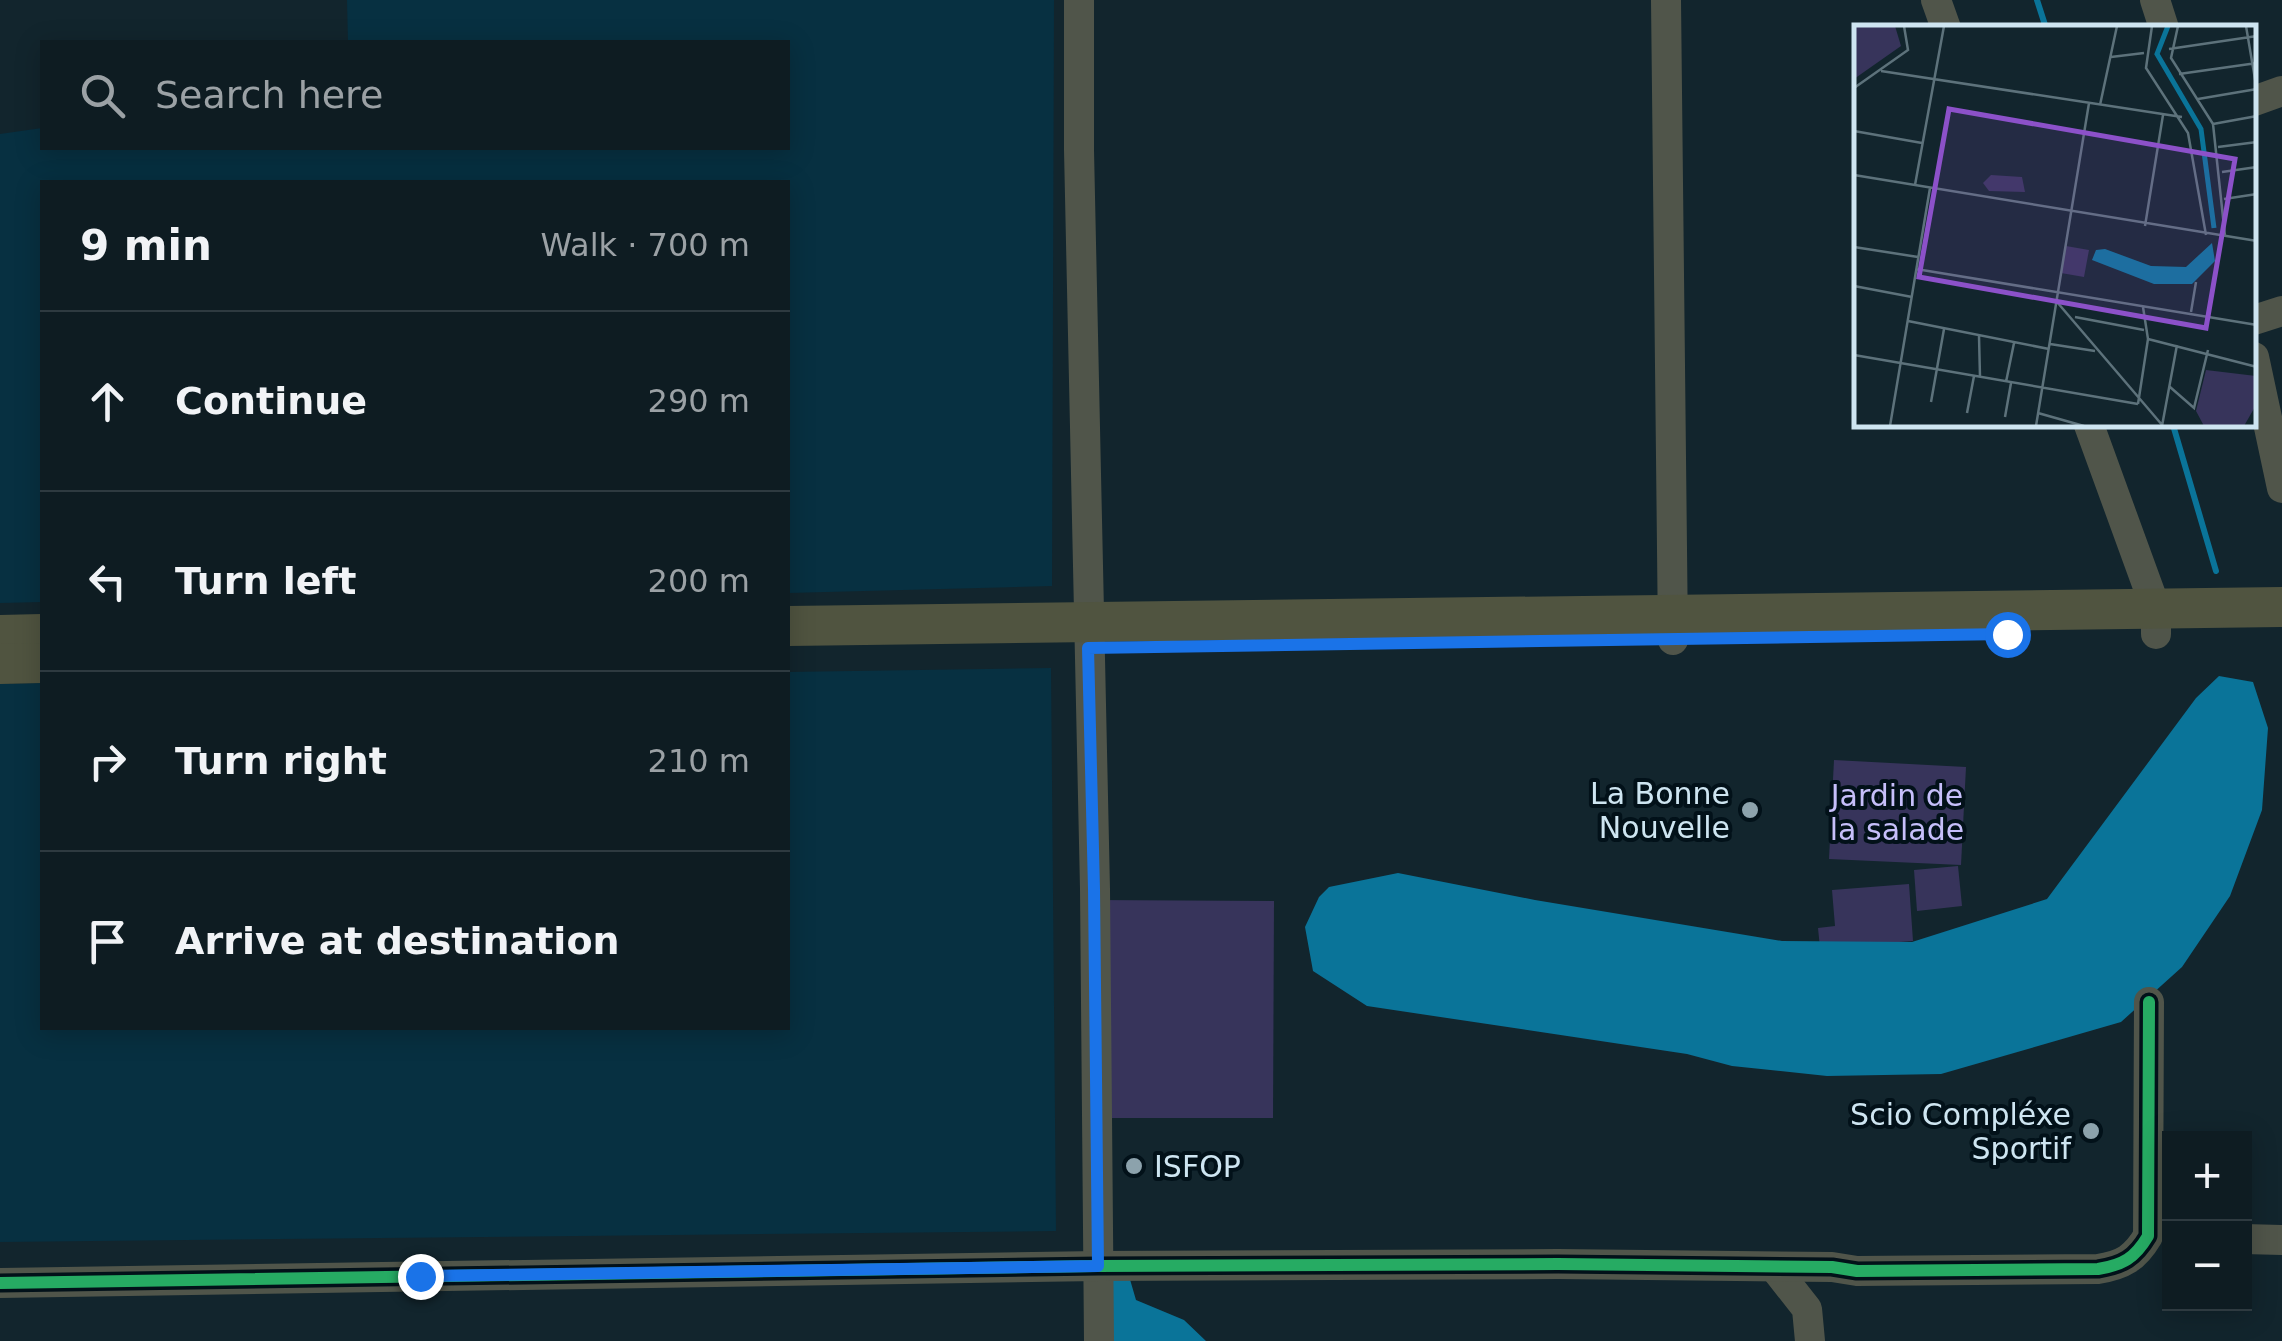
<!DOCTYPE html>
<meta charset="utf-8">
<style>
:root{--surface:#0e1c22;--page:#1c292f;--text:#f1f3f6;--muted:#9ba1a5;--line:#2e3a40}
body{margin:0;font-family:"DejaVu Sans",sans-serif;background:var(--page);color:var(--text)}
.controls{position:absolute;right:30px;bottom:30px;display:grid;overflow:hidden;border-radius:0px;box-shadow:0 5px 25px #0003}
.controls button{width:90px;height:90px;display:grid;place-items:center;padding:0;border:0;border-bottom:2px solid var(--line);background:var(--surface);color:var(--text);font:50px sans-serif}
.stop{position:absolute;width:30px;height:30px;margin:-22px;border:8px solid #1a73e8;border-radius:50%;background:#fff}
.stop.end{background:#1a73e8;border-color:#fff;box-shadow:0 2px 10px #0008}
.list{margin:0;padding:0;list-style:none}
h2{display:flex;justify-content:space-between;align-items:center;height:130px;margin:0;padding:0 40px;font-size:42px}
h2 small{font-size:32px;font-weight:400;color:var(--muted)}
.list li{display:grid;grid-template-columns:65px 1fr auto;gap:30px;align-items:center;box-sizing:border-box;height:180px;padding:0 40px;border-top:2px solid var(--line)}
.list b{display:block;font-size:38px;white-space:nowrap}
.list em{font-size:32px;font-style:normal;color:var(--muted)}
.icon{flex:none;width:55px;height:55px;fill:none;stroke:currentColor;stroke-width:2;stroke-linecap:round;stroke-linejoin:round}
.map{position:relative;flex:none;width:2282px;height:1341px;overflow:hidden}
.search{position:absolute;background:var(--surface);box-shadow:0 5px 25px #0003;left:40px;top:40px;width:750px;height:110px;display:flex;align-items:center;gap:25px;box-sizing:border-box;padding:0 35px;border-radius:0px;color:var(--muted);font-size:38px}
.panel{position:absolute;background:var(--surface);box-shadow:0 5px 25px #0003;left:40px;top:180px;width:750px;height:850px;border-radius:0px}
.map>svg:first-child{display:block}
.built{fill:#073041}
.green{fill:#37345b}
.water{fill:#0a7499}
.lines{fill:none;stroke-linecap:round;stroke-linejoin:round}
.stream{stroke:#0a7499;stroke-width:6}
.minor{stroke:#50554a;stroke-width:30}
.major{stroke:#505440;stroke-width:40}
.cycleway-casing{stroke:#021119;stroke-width:19}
.cycleway{stroke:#26ab63;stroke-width:12}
.route{stroke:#1a73e8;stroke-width:12}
.poi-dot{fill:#8ca2ac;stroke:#021119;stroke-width:4}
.labels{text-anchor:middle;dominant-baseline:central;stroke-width:8;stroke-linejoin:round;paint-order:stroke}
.poi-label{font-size:30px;fill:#cee5f1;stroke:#021119;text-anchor:end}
.park-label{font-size:30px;fill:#c6bffa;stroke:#021119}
.inset-river{fill:none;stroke:#0a7499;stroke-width:5}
.inset-road{fill:none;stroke:#5d727b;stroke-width:2.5}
.view{fill:#8c51c9;fill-opacity:0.15;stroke:#8c51c9;stroke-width:5}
.inset-edge{fill:none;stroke:#cee5f1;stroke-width:5}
</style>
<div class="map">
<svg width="2282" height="1341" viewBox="0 0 2282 1341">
<rect width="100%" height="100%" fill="#12252d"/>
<!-- built -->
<g class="built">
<polygon points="347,0 1054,0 1052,586 788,593 788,182 42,182 42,602 0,603 0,134 42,128 42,148 788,148 788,42 348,42"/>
<polygon points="1051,668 1056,1231 0,1242 0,684 42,683 42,1028 788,1028 788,672"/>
</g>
<!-- green -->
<g class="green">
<polygon points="1834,760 1966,767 1961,865 1829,859"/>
<polygon points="1958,866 1962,906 1917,911 1914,870"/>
<polygon points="1909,884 1913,941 1820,948 1818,928 1835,926 1832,890"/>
<polygon points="1091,900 1274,901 1273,1118 1090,1118"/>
</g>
<!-- water -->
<g class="water">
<polygon points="2219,676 2253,682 2268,728 2262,810 2230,896 2182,967 2121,1022 1941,1074 1827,1076 1732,1066 1687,1054 1367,1006 1313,971 1305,927 1319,897 1329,887 1398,873 1535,900 1782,941 1912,942 2047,899 2196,698"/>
<polygon points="1107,1275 1129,1276 1136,1300 1184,1320 1206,1341 1108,1341"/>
</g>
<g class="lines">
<!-- stream -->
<g class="stream">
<polyline points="2037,0 2046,28"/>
<polyline points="2173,425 2216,571"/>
</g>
<!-- minor -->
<g class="minor">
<polyline points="1079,0 1079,150 1095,889 1099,1341"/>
<polyline points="1666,0 1673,640"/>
<polyline points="1936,0 1946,28"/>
<polyline points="2155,0 2164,28"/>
<polyline points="2254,101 2282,91"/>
<polyline points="2254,320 2282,311"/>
<polyline points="2254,357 2282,488"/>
<polyline points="2089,425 2156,609 2156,634"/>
<polyline points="2244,1239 2282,1240"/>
<polyline points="1774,1267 1807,1309 1810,1341"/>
<path d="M0,1283L1098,1266L1558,1264L1832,1267L1857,1271L2098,1269C2123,1265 2135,1258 2148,1236L2149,1002"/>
</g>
<!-- major -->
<g class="major">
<polyline points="788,626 2282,607"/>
<polyline points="0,635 42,634"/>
<polyline points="0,664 42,663"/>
</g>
<!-- cycleway casing -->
<g class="cycleway-casing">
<path id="cycleway" d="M0,1283L1098,1266L1558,1264L1832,1267L1857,1271L2098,1269C2123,1265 2135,1258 2148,1236L2149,1002"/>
</g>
<!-- cycleway -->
<use href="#cycleway" class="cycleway"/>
</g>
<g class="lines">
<!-- route -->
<polyline class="route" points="420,1276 1098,1266 1094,889 1088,648 2007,634"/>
</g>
<!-- markers -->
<g class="poi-dot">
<circle cx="1750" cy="810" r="10"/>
<circle cx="2091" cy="1131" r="10"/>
<circle cx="1134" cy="1166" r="10"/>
</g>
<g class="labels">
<!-- poi labels -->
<g class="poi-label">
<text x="1730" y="793">La Bonne<tspan x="1730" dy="34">Nouvelle</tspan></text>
<text x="2071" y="1114">Scio Compléxe<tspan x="2071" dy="34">Sportif</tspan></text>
<text x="1154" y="1166" text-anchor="start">ISFOP</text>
</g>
<!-- park labels -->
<g class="park-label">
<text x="1897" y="795">Jardin de<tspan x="1897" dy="34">la salade</tspan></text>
</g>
</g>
<!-- overview -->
<g transform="translate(1854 25)">
<rect width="402" height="402" fill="#12252d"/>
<path d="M0,1H41L47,21L0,54ZM137,150L168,152L171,167L135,166L129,158ZM212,221L235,225L230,252L207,248ZM352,345L402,351V380L390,401H350L342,386Z" fill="#37345b"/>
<path d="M358,218L361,236L338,259H300L238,235L242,225L251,224L297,241L332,242Z" fill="#0a7499"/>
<path class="inset-river" d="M314,1L303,29L347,104L360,203"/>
<path class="inset-road" d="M298,1L292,43L334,108L352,210M324,1L317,33L359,99L371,211M392,1L403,66M315,24L403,11M257,32L290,28M27,46L328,92M325,49L403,38M0,63L54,25L50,1M344,74L403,64M246,80L263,1M359,99L403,91M0,106L68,118M364,122L403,117M368,147L403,142M0,150L403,216M61,160L90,1M370,174L403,169M291,201L309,90M0,222L64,232M62,244L403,300M0,261L58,272M203,277L309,401M337,287L342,257M221,292L290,305M54,296L195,324M125,311L126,352M294,314L403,342M196,319L241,326M0,330L284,379M152,357L160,318M316,362L340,383L354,325M77,377L90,304M284,379L294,314L289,282M113,388L120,351M184,388L230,401M151,392L157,358M36,401L76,163M182,401L235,78M308,401L323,320"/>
<path class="view" d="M95,84L381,134L352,303L65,252Z"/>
<rect width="402" height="402" class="inset-edge"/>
</g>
</svg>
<div class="controls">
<button>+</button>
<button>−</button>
</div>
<div class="stop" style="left:2007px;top:634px"></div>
<div class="stop end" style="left:420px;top:1276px"></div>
<div class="search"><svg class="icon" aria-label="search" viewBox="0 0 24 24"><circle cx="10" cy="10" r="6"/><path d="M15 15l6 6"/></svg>Search here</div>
<section class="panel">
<h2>9 min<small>Walk · 700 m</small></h2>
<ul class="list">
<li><svg class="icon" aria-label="ahead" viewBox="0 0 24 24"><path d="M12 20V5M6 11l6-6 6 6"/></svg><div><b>Continue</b></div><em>290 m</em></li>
<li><svg class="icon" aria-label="left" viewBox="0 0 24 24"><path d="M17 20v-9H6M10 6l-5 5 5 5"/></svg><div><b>Turn left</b></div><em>200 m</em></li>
<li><svg class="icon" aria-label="right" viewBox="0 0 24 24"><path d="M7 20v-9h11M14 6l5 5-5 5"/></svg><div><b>Turn right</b></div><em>210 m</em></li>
<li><svg class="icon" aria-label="arrive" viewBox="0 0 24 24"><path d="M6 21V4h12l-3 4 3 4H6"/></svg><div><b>Arrive at destination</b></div></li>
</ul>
</section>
</div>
